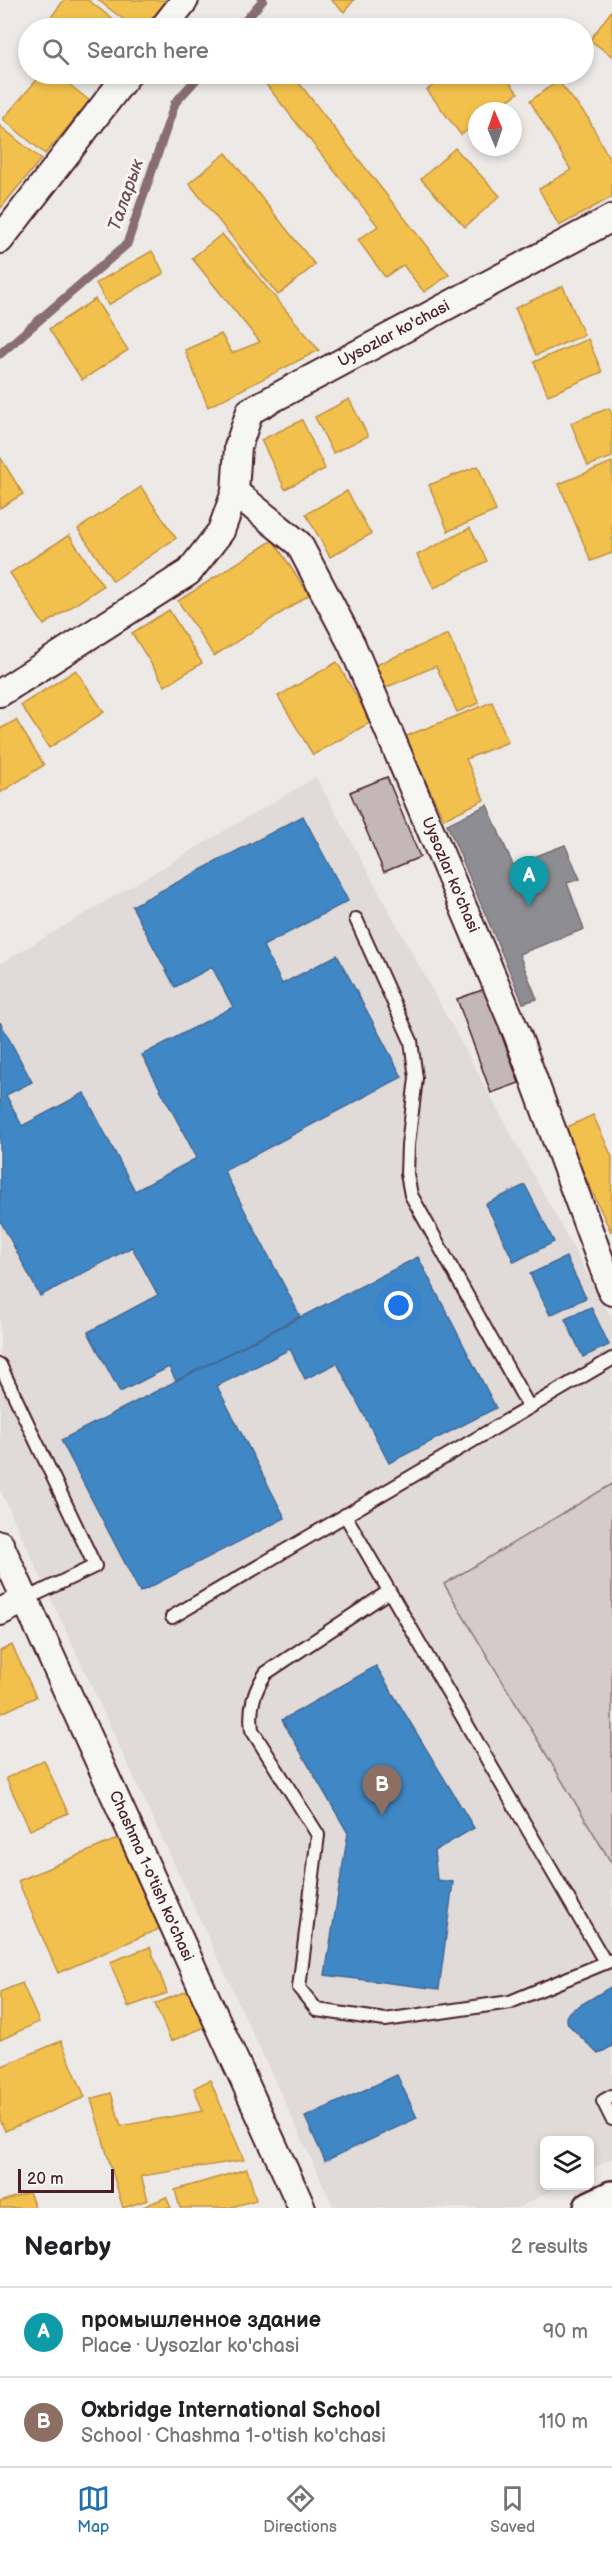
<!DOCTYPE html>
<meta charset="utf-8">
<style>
:root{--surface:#fff;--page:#f2f2f2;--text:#202124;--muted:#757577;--line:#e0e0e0;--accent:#1f6fb2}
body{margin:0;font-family:"Balsamiq Sans",sans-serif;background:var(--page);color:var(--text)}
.controls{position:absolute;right:18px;bottom:18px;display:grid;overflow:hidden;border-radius:9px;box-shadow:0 3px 9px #0003}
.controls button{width:54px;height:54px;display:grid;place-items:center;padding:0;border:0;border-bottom:2px solid var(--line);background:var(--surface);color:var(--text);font:30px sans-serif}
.compass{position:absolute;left:468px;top:102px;width:54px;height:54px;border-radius:50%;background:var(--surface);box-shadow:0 3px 9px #0003;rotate:358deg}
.scale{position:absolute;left:18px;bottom:15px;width:96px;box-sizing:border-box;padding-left:6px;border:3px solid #4a1f2b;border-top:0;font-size:16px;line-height:21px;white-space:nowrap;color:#4a1f2b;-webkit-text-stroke:4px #f6f6f2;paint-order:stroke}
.you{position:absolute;left:399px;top:1306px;width:21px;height:21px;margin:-15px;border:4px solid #fff;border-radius:50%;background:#1a73e8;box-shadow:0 0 0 9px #1a73e833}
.badge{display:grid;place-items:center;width:39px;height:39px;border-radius:50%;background:var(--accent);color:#fff;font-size:20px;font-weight:700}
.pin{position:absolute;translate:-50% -50px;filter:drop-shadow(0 2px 3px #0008)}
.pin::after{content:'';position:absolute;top:32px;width:21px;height:18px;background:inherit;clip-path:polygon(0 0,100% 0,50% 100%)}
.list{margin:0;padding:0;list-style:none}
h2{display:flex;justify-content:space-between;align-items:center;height:78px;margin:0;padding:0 24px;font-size:26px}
h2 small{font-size:20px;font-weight:400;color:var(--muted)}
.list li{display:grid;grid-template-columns:39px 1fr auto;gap:18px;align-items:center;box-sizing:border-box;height:90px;padding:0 24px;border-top:2px solid var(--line)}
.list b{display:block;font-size:22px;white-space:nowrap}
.list p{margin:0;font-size:20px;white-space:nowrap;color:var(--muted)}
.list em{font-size:20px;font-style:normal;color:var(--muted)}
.icon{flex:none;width:33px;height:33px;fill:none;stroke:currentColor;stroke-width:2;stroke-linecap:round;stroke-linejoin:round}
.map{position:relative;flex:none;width:612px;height:2208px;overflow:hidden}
.search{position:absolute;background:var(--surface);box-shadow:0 3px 9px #0003;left:18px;right:18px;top:18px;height:66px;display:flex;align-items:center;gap:15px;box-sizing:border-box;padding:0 21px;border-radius:33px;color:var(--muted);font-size:22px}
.sheet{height:258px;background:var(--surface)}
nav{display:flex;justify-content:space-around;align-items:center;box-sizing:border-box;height:84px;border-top:2px solid var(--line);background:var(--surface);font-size:16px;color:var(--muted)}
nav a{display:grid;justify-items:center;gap:3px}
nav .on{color:var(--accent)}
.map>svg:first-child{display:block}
.built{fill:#e0dad8}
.green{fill:#d4cbca;stroke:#8f757a;stroke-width:1.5}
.homes{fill:#f2c14e;stroke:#c09044;stroke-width:1.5}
.schools{fill:#3f88c5;stroke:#426897;stroke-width:1.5}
.industry{fill:#8d8d92;stroke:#796c73;stroke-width:1.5}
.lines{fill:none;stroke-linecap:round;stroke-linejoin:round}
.stream{stroke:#886e73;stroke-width:9}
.building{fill:#c4b7b7;stroke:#4a1f2b;stroke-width:1.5}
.lane-casing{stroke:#4a1f2b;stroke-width:16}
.street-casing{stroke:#4a1f2b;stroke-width:30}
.secondary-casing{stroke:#4a1f2b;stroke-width:38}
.lane{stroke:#f6f6f2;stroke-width:12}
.street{stroke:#f6f6f2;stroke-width:26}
.secondary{stroke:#f6f6f2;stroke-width:33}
.labels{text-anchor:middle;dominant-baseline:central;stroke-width:6;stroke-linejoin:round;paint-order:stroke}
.street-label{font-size:16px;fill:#4a1f2b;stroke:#f6f6f2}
.water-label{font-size:18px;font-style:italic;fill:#6e4d55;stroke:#f6f6f2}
</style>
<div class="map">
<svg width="612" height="2208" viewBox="0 0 612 2208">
<rect width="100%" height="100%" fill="#ece9e6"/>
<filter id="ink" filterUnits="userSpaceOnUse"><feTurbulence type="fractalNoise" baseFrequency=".0167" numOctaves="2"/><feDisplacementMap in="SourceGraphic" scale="12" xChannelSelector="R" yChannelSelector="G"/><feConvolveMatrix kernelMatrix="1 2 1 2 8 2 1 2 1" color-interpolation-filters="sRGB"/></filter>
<g filter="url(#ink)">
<!-- built -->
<polygon class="built" points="316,777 612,1319 612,2158 590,2170 590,2140 544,2140 544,2186 560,2186 518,2208 334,2208 0,1489 0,964"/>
<!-- green -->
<polygon class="green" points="612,1484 612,1864 444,1584"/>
<!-- homes -->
<g class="homes">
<polygon points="64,0 88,0 124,28 57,28 48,21"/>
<polygon points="98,0 168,0 145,28 135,28"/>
<polygon points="331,0 354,0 344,12"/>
<polygon points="612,10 612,56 590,40"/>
<polygon points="42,74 56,74 90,101 45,154 3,119"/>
<polygon points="276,74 292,74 449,275 424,292 403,265 385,277 358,240 378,226 265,83"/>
<polygon points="449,74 503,74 518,93 493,111 477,111 477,123 461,135 427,90"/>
<polygon points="558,81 588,118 612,164 612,197 559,226 539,189 571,170 530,101"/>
<polygon points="0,126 41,159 0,209"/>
<polygon points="455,148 500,196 465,227 421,179"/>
<polygon points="226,153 315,265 278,295 189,183"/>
<polygon points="222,234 319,350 208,407 185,350 221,334 232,353 260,342 192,258"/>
<polygon points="152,251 164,273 108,305 96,283"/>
<polygon points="563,286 584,335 536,355 515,308"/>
<polygon points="95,299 128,350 82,380 49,329"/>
<polygon points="588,339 602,372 548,395 534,362"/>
<polygon points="349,399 368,436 333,453 315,417"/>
<polygon points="609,408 612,415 612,457 588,466 571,423"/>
<polygon points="302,420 325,469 285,489 261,440"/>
<polygon points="0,457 23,494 0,508"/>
<polygon points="612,462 612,553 591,561 559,484"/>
<polygon points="478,466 496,511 448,531 429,485"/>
<polygon points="141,487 176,538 113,581 78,529"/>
<polygon points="347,491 371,534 330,557 306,514"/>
<polygon points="470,528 487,561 434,588 417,555"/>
<polygon points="69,535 103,586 44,625 10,573"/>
<polygon points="273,540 309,595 214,656 178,601"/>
<polygon points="169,610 202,663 165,686 132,633"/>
<polygon points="448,634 479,703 457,712 436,666 385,688 376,665"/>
<polygon points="337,662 371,722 313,755 278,696"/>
<polygon points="76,670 104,712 49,748 21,705"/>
<polygon points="492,702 508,742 466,759 484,800 444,819 404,737"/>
<polygon points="16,720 44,765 0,793 0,729"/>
<polygon points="593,1115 612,1157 611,1232 563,1129"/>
<polygon points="12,1645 36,1697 0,1714 0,1651"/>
<polygon points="44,1760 68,1813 30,1830 6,1778"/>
<polygon points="124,1836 163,1927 58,1973 18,1881"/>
<polygon points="150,1947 167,1993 128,2007 110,1962"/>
<polygon points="22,1983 39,2022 0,2040 0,1992"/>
<polygon points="189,1990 205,2027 171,2041 155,2004"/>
<polygon points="61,2041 85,2097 5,2131 0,2119 0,2067"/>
<polygon points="210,2080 244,2160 141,2176 148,2200 123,2208 91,2099 111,2093 121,2126 203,2111 194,2088"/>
<polygon points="247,2169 256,2200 228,2208 180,2208 175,2190"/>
<polygon points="29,2192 35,2208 0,2208 0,2202"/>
<polygon points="166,2197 171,2208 141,2208"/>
</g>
<!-- schools -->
<g class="schools">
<polygon points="303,816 348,901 263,946 282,984 337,955 402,1077 224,1171 300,1316 176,1381 169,1367 120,1392 88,1332 158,1295 132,1247 40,1296 0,1220 0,1022 32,1082 6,1095 22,1126 84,1093 135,1191 197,1158 142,1055 233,1007 212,967 175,987 132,906"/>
<polygon points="525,1185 554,1242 514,1262 486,1204"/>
<polygon points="418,1257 496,1408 389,1463 337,1363 305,1379 290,1349 217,1386 285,1518 140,1592 61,1440"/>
<polygon points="566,1257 586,1298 550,1315 530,1274"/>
<polygon points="591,1307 609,1345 583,1357 565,1319"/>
<polygon points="376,1666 474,1828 434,1851 437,1880 453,1882 439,1989 325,1975 348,1833 282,1720"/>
<polygon points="612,1986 612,2046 598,2054 568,2024 566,2017 569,2012"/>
<polygon points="397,2075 417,2118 325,2161 305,2117"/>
</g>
<!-- industry -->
<polygon class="industry" points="487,805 513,865 565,845 580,879 567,883 584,929 519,954 537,999 523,1003 447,824"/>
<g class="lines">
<!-- stream -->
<g class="stream">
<polyline points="239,28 263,0"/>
<polyline points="0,354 127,244 175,103 201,74"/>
</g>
</g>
<!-- building -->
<g class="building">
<polygon points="387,777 420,857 384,872 350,792"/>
<polygon points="485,989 519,1083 491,1093 457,999"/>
</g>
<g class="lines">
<!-- lane casing -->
<g class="lane-casing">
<g id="lane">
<polyline points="356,919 411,1041 416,1078 408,1145 407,1174 411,1195 529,1407"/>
<polyline points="0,1365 95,1566 26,1599"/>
<polyline points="345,1515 605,1962"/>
<path d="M388,1592L266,1673C254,1691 249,1708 252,1730L318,1835L299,1988L317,2010L385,2020L510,2002L612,1960"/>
<polyline points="172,1617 612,1359"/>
<polyline points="612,2096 603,2101 612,2119"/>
</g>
</g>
<!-- street casing -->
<g class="street-casing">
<g id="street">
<polyline points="163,28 185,0"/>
<polyline points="0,240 128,74"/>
<polyline points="235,492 299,544 352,645 517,1034 612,1292"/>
<polyline points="0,693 189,572 221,531 235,492 238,447 250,411 612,218"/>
<polyline points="0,1544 302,2208"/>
<polyline points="0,1612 26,1599"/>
</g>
</g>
<!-- secondary casing -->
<g class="secondary-casing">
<polyline id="secondary" points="591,2208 612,2198"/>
</g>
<!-- lane -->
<use href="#lane" class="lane"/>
<!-- street -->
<use href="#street" class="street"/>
<!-- secondary -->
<use href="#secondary" class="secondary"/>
</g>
</g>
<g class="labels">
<!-- street labels -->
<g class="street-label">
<text transform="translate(394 334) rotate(-28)">Uysozlar ko'chasi</text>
<text transform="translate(450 875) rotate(67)">Uysozlar ko'chasi</text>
<text transform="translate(151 1876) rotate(66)">Chashma 1-o'tish ko'chasi</text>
</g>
<!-- water labels -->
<g class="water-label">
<text transform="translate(126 195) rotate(-71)">Таларык</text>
</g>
</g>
</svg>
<div class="controls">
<button><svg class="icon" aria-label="layers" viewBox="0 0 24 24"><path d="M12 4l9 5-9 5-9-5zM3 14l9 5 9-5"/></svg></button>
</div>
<svg class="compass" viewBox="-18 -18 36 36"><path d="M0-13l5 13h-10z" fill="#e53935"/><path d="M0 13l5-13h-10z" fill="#757577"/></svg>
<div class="scale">20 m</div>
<div class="you"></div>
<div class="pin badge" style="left:529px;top:906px;background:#0f9aa8">A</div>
<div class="pin badge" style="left:382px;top:1815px;background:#8d6e63">B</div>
<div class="search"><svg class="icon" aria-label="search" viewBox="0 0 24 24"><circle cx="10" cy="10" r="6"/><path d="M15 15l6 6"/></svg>Search here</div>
</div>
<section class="sheet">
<h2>Nearby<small>2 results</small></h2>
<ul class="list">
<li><span class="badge" style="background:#0f9aa8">A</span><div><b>промышленное здание</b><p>Place · Uysozlar ko'chasi</p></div><em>90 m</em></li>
<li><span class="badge" style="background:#8d6e63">B</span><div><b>Oxbridge International School</b><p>School · Chashma 1-o'tish ko'chasi</p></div><em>110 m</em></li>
</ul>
</section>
<nav>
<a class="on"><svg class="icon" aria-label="map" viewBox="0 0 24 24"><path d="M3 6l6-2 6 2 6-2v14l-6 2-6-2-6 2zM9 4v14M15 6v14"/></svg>Map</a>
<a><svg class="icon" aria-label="directions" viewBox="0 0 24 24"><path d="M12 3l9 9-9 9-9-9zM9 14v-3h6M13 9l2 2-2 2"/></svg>Directions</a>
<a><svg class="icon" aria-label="saved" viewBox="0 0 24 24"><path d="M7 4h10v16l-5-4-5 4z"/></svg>Saved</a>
</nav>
